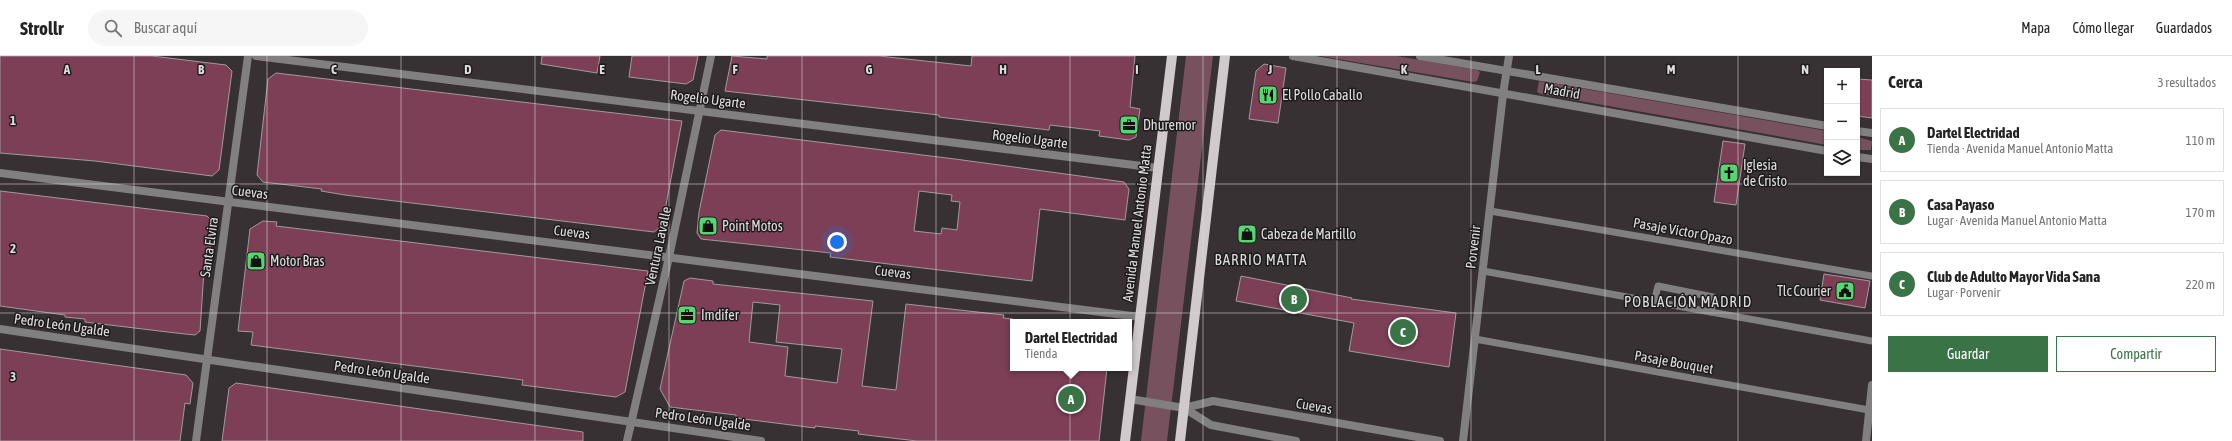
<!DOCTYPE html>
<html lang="es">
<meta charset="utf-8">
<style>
:root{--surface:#fff;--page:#f6f6f6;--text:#222;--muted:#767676;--line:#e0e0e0;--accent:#397346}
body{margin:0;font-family:"Asap Condensed",sans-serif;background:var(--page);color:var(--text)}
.controls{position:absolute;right:12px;top:12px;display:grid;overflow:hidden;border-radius:0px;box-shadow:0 1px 3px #0004}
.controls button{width:36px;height:36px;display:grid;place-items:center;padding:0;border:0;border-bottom:1px solid var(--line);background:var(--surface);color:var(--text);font:20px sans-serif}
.you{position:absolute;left:837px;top:186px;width:14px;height:14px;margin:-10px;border:3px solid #fff;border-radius:50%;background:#1a73e8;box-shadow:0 0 0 6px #1a73e833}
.badge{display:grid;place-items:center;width:26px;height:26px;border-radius:50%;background:var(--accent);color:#fff;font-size:13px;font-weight:700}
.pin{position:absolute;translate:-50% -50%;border:2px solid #fff;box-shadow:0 1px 4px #0006}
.popup{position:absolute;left:1010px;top:263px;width:122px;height:52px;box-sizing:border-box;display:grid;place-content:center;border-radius:0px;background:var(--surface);filter:drop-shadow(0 1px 3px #0005);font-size:13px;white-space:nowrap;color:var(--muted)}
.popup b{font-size:15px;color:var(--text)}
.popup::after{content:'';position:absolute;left:50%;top:100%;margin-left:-8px;border:8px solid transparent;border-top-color:var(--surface)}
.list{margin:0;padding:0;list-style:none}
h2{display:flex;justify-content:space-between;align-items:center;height:52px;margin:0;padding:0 16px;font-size:17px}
h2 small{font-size:13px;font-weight:400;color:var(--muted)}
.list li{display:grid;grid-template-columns:26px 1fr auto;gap:12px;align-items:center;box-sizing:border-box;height:64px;margin:0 8px 8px;padding:0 8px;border:1px solid var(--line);border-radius:0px}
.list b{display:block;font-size:15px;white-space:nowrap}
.list p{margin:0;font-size:13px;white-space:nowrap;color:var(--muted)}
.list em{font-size:13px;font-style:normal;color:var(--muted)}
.actions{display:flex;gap:8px;padding:12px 16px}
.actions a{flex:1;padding:9px 0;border:1px solid var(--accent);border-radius:0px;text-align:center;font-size:14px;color:var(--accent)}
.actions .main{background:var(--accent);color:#fff}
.icon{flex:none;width:22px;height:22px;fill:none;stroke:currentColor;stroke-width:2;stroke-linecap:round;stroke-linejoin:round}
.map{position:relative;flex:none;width:1872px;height:385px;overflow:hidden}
header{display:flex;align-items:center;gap:24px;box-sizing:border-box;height:56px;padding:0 20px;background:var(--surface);border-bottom:1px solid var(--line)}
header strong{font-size:19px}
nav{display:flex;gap:22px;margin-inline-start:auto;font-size:14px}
.search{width:280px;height:36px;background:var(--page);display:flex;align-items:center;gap:10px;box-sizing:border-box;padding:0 14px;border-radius:22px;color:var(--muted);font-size:15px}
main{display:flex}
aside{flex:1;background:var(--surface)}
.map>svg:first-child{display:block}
.green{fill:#77515d}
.building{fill:#7c3f55;stroke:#a19b9c;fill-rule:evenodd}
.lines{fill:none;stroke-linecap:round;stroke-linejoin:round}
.service{stroke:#817f7f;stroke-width:7}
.minor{stroke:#817f7f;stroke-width:8}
.primary{stroke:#d0cacc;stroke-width:10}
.grid{fill:none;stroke:#e1ddde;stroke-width:1;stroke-opacity:0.55}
.labels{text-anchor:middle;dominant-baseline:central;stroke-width:3;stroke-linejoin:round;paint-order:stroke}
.street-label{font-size:14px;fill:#e1ddde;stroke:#1c1a1b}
.poi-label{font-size:14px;fill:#e1ddde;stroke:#1c1a1b;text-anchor:start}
.neighbourhood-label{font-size:15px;letter-spacing:1px;fill:#e1ddde;stroke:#1c1a1b}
.grid-label{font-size:13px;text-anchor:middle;font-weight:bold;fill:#e1ddde;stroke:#1c1a1b;stroke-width:3;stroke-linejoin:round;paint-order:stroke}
</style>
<header>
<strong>Strollr</strong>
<div class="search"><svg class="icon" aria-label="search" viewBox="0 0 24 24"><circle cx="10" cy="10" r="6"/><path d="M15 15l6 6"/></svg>Buscar aquí</div>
<nav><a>Mapa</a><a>Cómo llegar</a><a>Guardados</a></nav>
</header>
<main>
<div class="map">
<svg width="1872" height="385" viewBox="0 0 1872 385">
<rect width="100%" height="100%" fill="#373133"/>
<!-- green -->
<g class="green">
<polygon points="1186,0 1213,0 1167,385 1141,385"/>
<polygon points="1320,0 1397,0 1477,14 1480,16 1477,25 1473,26"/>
<polygon points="1539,25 1827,75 1827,89 1541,38 1537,36"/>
<polygon points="1857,81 1872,85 1871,94 1857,94"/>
</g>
<!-- building -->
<g class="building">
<polygon points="0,0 152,0 226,9 232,15 219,114 212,120 95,105 0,97"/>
<polygon points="542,0 600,0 597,17 541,8"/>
<polygon points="632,0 698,0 693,24 686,28 629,21"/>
<polygon points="732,0 767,3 767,0 879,0 971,10 972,0 1135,0 1130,51 1140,53 1136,81 1129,84 1099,80 1100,75 1050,69 1049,74 939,61 939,59 725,35"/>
<polygon points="1264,8 1286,12 1278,67 1249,63 1256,15"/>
<polygon points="276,17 682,65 662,170 654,176 345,139 321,135 322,133 263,126 257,119 268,23"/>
<polygon points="1857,23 1872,24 1872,62 1857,60"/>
<path d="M721,74L955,103L1124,126L1129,133L1125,164L1040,153L1032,225L830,201L831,197L701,183L697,177L699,156L715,79ZM919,135L952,139L951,145L960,146L957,174L942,172L941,178L914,175Z"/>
<polygon points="1723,85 1745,88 1736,149 1714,146"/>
<polygon points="0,135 207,160 213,166 207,214 204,214 200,275 195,279 176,277 85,266 85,263 65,261 65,259 0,250"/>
<polygon points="263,165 277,166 276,170 648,215 625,336 616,341 522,329 523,324 251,289 253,276 238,275 250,173"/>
<polygon points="1824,218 1870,225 1865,252 1820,244"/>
<polygon points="1241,220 1352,242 1351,243 1456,257 1449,311 1349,295 1354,267 1236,245"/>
<path d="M690,222L713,225V228L873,245L862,330L896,334L906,248L1004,259L1003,262L1013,263V312H1107L1099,385H917L858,378L859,375L815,370V372L736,362V359L670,351L660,333L684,225ZM753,246L780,249L776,286L842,293L837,327L785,320L788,291L749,286Z"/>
<polygon points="0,293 186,319 193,327 190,348 185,347 180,385 0,385"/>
<polygon points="236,327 583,376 583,385 222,385 229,332"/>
</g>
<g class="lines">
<!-- service -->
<g class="service">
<polyline points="1490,155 1872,220"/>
<polyline points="1483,215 1872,285"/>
<polyline points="1654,246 1658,230 1713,241 1711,256"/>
<polyline points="1475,283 1869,354"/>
</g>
<!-- minor -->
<g class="minor">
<polyline points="256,0 1158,112"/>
<polyline points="1293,0 1827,95"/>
<polyline points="1420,0 1827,70"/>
<polyline points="1857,75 1872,77"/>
<polyline points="1857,101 1872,103"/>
<polyline points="0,117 1140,261"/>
<polyline points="0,273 761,385"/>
<polyline points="1130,343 1184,352 1211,369 1296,385"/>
<polyline points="1184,352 1213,345 1440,385"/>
<polyline points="196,385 248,0"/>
<polyline points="627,385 669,201 711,0"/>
<polyline points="1463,385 1503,38 1509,0"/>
<polyline points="1866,385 1872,329"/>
</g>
<!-- primary -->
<g class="primary">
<polyline points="1125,385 1172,0"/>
<polyline points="1180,385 1225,0"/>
</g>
</g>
<!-- grid -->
<path class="grid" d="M134,0V385M267,0V385M401,0V385M535,0V385M669,0V385M802,0V385M936,0V385M1070,0V385M1203,0V385M1337,0V385M1471,0V385M1605,0V385M1738,0V385M0,128H1872M0,257H1872"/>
<!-- icons -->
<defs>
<g id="restaurant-square" transform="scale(1)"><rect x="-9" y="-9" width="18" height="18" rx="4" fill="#55d671" stroke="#1c1a1b"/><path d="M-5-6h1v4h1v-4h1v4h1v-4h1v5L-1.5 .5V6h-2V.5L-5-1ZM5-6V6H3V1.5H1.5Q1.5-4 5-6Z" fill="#111"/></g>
<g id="office-square" transform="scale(1)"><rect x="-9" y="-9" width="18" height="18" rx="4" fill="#55d671" stroke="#1c1a1b"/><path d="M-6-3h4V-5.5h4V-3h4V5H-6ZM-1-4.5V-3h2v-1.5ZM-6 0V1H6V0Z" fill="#111"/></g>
<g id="church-square" transform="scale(1)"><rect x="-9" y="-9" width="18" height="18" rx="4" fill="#55d671" stroke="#1c1a1b"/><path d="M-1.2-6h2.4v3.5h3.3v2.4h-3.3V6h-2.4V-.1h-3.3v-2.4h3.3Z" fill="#111"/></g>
<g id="shop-square" transform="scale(1)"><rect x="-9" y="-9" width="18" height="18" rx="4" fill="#55d671" stroke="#1c1a1b"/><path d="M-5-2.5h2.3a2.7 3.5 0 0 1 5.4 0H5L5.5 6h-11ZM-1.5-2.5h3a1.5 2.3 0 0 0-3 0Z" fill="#111"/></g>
<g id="civic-square" transform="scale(1)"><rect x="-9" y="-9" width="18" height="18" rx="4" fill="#55d671" stroke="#1c1a1b"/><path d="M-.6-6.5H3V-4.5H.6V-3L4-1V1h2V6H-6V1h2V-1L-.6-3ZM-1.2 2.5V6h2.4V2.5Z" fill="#111"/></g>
</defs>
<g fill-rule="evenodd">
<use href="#restaurant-square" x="1268" y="39"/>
<use href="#office-square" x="1129" y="69"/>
<use href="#church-square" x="1729" y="117"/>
<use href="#shop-square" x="708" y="170"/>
<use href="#shop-square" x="1247" y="178"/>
<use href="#shop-square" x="256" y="205"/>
<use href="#civic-square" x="1845" y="235"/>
<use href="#office-square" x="687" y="259"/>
</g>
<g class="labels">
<!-- street labels -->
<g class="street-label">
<text transform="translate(1562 35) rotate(10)">Madrid</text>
<text transform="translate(708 43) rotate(7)">Rogelio Ugarte</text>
<text transform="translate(1030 83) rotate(7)">Rogelio Ugarte</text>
<text transform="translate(250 136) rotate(7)">Cuevas</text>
<text transform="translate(1137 167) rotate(-83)">Avenida Manuel Antonio Matta</text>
<text transform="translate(1683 175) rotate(10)">Pasaje Víctor Opazo</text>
<text transform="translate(572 176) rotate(7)">Cuevas</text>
<text transform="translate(658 190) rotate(-78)">Ventura Lavalle</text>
<text transform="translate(209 191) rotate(-82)">Santa Elvira</text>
<text transform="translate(1473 191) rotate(-83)">Porvenir</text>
<text transform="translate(893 216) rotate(7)">Cuevas</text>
<text transform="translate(62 269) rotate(8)">Pedro León Ugalde</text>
<text transform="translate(1674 306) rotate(10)">Pasaje Bouquet</text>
<text transform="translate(382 316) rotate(8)">Pedro León Ugalde</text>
<text transform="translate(1314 350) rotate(10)">Cuevas</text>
<text transform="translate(703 363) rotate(8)">Pedro León Ugalde</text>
</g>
<!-- poi labels -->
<g class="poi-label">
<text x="1282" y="39">El Pollo Caballo</text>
<text x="1143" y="69">Dhuremor</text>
<text x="1743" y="109">Iglesia<tspan x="1743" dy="16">de Cristo</tspan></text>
<text x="722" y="170">Point Motos</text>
<text x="1261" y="178">Cabeza de Martillo</text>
<text x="270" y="205">Motor Bras</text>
<text x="1831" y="235" text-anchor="end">Tlc Courier</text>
<text x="701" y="259">Imdifer</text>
</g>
<!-- neighbourhood labels -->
<g class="neighbourhood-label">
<text x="1261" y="203">BARRIO MATTA</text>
<text x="1688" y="245">POBLACIÓN MADRID</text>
</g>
</g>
<g class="grid-label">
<text x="67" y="18">A</text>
<text x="201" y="18">B</text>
<text x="334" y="18">C</text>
<text x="468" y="18">D</text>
<text x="602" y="18">E</text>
<text x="735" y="18">F</text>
<text x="869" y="18">G</text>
<text x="1003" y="18">H</text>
<text x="1137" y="18">I</text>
<text x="1270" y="18">J</text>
<text x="1404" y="18">K</text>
<text x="1538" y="18">L</text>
<text x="1671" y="18">M</text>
<text x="1805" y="18">N</text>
<text x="13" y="69">1</text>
<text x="13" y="197">2</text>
<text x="13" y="325">3</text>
</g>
</svg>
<div class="controls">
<button>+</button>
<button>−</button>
<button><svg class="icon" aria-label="layers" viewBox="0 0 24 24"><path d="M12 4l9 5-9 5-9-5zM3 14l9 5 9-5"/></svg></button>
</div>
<div class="you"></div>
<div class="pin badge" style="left:1071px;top:343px">A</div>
<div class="popup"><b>Dartel Electridad</b>Tienda</div>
<div class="pin badge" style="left:1294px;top:243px">B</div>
<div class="pin badge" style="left:1403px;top:276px">C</div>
</div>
<aside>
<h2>Cerca<small>3 resultados</small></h2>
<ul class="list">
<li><span class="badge">A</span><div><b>Dartel Electridad</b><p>Tienda · Avenida Manuel Antonio Matta</p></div><em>110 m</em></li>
<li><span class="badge">B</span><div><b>Casa Payaso</b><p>Lugar · Avenida Manuel Antonio Matta</p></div><em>170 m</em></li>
<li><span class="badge">C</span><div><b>Club de Adulto Mayor Vida Sana</b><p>Lugar · Porvenir</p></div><em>220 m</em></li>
</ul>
<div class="actions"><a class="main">Guardar</a><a>Compartir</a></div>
</aside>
</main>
